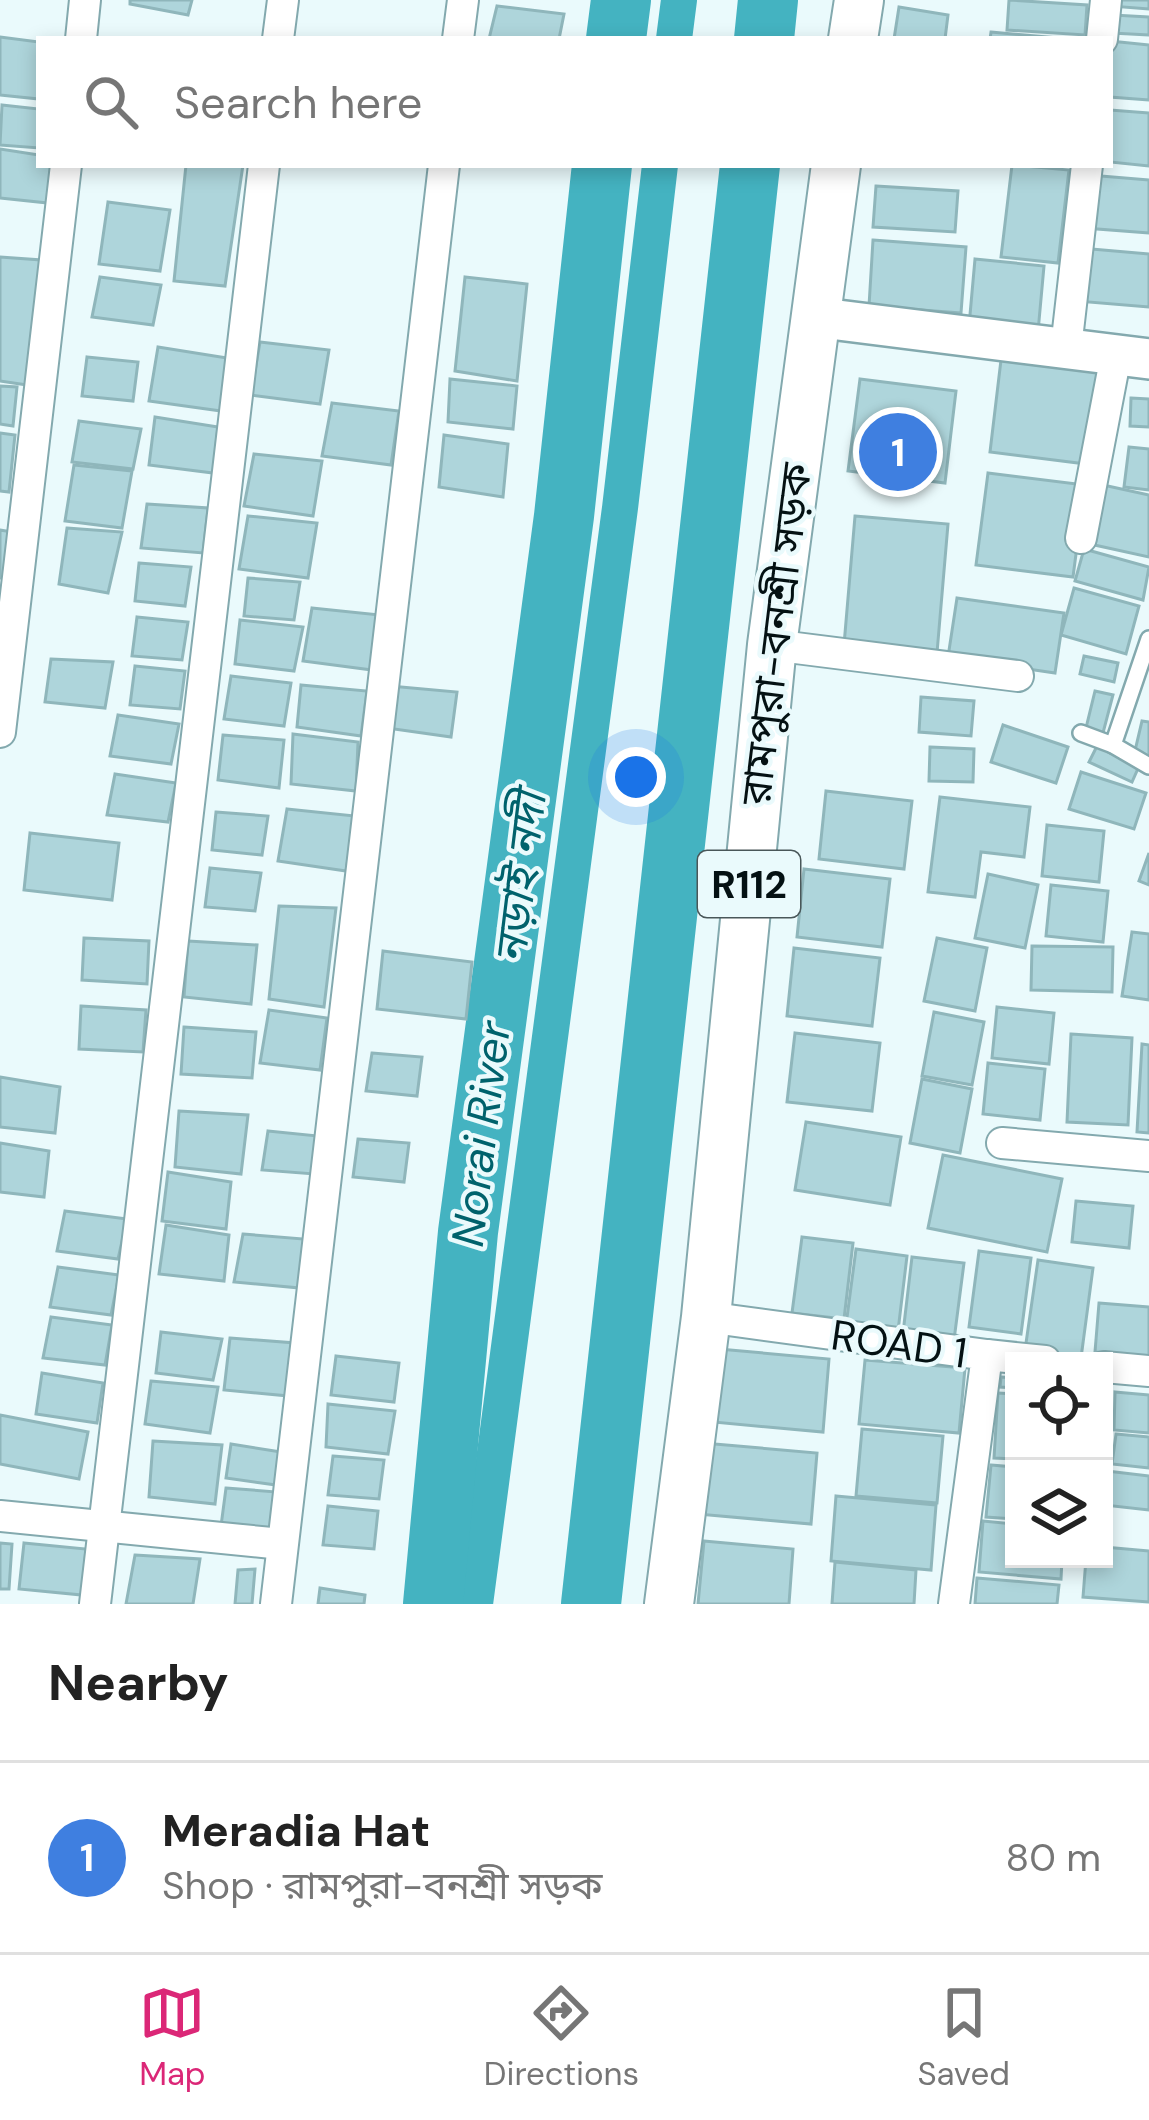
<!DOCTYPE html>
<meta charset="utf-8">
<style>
:root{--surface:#fff;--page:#f6f6f6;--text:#222;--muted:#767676;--line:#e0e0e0;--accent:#db2777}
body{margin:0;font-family:"DM Sans","Noto Sans Bengali",sans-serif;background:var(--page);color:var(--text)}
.controls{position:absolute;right:36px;bottom:36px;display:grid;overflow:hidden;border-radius:0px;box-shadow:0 6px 18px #0003}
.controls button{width:108px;height:108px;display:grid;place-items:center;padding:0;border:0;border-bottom:3px solid var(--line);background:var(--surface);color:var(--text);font:60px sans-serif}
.you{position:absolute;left:636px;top:777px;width:42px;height:42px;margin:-30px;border:9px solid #fff;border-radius:50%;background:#1a73e8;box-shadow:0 0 0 18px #1a73e833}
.badge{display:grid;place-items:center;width:78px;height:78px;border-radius:50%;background:var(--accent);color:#fff;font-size:39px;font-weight:700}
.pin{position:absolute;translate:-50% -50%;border:6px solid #fff;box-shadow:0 3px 12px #0006}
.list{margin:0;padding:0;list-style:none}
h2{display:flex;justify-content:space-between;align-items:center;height:156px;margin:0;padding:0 48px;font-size:51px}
h2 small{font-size:39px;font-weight:400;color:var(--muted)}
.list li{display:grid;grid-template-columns:78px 1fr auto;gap:36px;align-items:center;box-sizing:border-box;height:192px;padding:0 48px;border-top:3px solid var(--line)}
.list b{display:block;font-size:45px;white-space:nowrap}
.list p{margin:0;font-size:39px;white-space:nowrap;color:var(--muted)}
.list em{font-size:39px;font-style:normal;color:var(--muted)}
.icon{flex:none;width:66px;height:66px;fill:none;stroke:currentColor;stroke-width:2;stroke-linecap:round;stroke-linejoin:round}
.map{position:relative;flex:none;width:1149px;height:1604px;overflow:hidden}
.search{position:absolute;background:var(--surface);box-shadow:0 6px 18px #0003;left:36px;right:36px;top:36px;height:132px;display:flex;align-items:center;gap:30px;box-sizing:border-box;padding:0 42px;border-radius:0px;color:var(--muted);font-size:45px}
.sheet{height:348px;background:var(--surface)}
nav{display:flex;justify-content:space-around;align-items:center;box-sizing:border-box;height:168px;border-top:3px solid var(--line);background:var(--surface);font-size:33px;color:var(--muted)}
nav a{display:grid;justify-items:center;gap:6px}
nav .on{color:var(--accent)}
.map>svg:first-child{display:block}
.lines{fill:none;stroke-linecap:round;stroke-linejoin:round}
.canal{stroke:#44b3c1;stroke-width:36}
.river{stroke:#44b3c1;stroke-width:60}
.building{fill:#aed5db;stroke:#8fb6bb;stroke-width:3}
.service-casing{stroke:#83a9ae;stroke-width:20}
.minor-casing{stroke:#83a9ae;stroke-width:34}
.tertiary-casing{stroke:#83a9ae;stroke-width:44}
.primary-casing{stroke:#83a9ae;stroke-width:52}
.service{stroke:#fff;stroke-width:15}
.minor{stroke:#fff;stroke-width:30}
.tertiary{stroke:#fff;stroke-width:39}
.primary{stroke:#fff;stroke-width:48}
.labels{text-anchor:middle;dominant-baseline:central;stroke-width:9;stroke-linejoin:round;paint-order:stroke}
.shield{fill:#eafafc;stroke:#495759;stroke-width:3}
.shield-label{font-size:39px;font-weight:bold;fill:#041113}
.street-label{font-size:42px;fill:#041113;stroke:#eafafc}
.water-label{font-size:45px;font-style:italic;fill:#00626c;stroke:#eafafc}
</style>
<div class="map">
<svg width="1149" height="1604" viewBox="0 0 1149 1604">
<rect width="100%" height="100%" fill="#eafafc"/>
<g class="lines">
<!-- canal -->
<g class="canal">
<polyline points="674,39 679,0"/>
<polyline points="475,1604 620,508 660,165"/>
</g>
<!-- river -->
<g class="river">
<polyline points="616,39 621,0"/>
<polyline points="764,39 768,0"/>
<polyline points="433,1604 468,1232 564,516 602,165"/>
<polyline points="591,1604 750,165"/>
</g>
</g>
<!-- building -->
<g class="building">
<polygon points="130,0 192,0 188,15 130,4"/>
<polygon points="1009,0 1087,5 1085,35 1007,30"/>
<polygon points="1111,0 1149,0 1149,9 1110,6"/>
<polygon points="497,6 564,14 559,39 489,39"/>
<polygon points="899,7 948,15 945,39 894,39"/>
<polygon points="1113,15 1149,17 1149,35 1112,33"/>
<polygon points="991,32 1070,39 990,39"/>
<polygon points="0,37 39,42 39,99 0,95"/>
<polygon points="1110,41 1149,45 1149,100 1110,97"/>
<polygon points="2,105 39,109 39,148 0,145"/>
<polygon points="1110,110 1149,113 1149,166 1110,162"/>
<polygon points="0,149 39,155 39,165 52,165 48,203 0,198"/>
<polygon points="186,165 243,165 225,286 174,281"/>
<polygon points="1012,165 1069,170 1058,263 1001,257"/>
<polygon points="1089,175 1149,180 1149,233 1085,228"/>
<polygon points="876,186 958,191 955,232 873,227"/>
<polygon points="108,202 170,210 160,271 99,264"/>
<polygon points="873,240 966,247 961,313 869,306"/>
<polygon points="1080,248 1149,254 1149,307 1076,301"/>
<polygon points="0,257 41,260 27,385 0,381"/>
<polygon points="975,259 1044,266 1038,332 969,326"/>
<polygon points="100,277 161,285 153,325 92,317"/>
<polygon points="465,277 527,284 517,381 455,371"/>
<polygon points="260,342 329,350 320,404 251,395"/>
<polygon points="158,347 227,358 221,411 149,401"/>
<polygon points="87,357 138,362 133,401 82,396"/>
<polygon points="1001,360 1098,372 1086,464 990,452"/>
<polygon points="450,379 517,386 513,429 448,422"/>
<polygon points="860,379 956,391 945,483 848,471"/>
<polygon points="0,386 17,387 13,426 0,424"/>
<polygon points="1131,398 1149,399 1149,427 1130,426"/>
<polygon points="332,403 399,411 391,465 322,456"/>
<polygon points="155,417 218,427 213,473 149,465"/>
<polygon points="79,421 141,429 133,469 72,462"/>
<polygon points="0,433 15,435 9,492 0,491"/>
<polygon points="444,435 508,444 503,497 439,487"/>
<polygon points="1129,447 1149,449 1149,490 1124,487"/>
<polygon points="254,454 322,461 313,516 244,506"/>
<polygon points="74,465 132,471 122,528 65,521"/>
<polygon points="988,473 1085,485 1073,577 976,565"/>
<polygon points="1094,483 1149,495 1149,557 1081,542"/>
<polygon points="147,504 208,508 203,553 141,548"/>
<polygon points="248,516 317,523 308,578 239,569"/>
<polygon points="855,516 948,524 937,653 844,645"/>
<polygon points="67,528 122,532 108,593 59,584"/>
<polygon points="0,530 12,532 7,578 0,578"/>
<polygon points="1084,549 1149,567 1143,600 1075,581"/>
<polygon points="139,563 191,567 185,606 135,601"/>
<polygon points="248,578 300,582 294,620 244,616"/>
<polygon points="1074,588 1139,606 1126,654 1061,635"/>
<polygon points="957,598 1064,613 1055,673 948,657"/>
<polygon points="312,608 380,615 372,670 303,661"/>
<polygon points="137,617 188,622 182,660 132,656"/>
<polygon points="240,620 303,627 294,671 235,664"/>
<polygon points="1084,656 1118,663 1114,682 1080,674"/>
<polygon points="51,659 113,662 105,708 45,702"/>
<polygon points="135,666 185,671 180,709 130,705"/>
<polygon points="231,676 291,683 284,726 224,719"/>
<polygon points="301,685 367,691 361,736 297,727"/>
<polygon points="390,686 457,692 451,737 387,728"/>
<polygon points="1095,691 1113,695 1103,733 1086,728"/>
<polygon points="921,697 974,701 971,736 919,732"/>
<polygon points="118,715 179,724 171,764 110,756"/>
<polygon points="1142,721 1149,722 1149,763 1134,755"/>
<polygon points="1003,725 1068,747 1056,783 991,762"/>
<polygon points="293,734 358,742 356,791 291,784"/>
<polygon points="223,735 284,740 279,788 218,780"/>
<polygon points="1098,744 1140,764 1132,782 1089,762"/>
<polygon points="930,747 974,749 973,782 929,781"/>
<polygon points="1081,772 1146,793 1134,829 1069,809"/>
<polygon points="115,774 176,783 168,822 107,815"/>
<polygon points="826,791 912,801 904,869 819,859"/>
<polygon points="940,797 1030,807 1024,857 981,852 975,897 928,892"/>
<polygon points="287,809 355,816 346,871 278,861"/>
<polygon points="216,812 268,816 262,855 212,850"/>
<polygon points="1047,825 1104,831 1099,882 1042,876"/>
<polygon points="30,833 119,843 112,900 24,890"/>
<polygon points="1149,853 1149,885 1139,881"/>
<polygon points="210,868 261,873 255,911 205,907"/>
<polygon points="804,869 890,879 882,947 797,937"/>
<polygon points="988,874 1038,885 1025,948 975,938"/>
<polygon points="1051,885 1108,891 1103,942 1046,936"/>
<polygon points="279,906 336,908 324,1007 269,999"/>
<polygon points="1132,932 1149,934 1149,1000 1122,996"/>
<polygon points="84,938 149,941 147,984 82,980"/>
<polygon points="937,938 987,948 975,1011 924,1001"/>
<polygon points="188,941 257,945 251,1004 184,997"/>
<polygon points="1032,946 1113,947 1112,992 1031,990"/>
<polygon points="794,948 880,958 872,1026 787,1016"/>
<polygon points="383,951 472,962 466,1019 377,1009"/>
<polygon points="81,1006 146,1010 143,1052 79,1049"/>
<polygon points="997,1007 1054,1013 1049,1064 992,1058"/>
<polygon points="269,1010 327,1018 320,1070 260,1063"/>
<polygon points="934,1012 984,1022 972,1085 922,1076"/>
<polygon points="184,1027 256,1032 252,1078 181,1074"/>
<polygon points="795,1033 880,1043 872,1111 787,1102"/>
<polygon points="1071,1034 1132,1038 1128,1125 1067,1122"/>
<polygon points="1142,1044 1149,1045 1149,1133 1137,1132"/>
<polygon points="372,1053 422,1057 417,1096 366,1091"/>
<polygon points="988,1063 1045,1069 1040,1120 983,1114"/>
<polygon points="0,1077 60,1087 55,1133 0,1127"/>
<polygon points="922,1079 972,1089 960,1153 910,1143"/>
<polygon points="179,1111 248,1115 241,1174 175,1167"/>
<polygon points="806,1122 901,1137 890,1205 795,1190"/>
<polygon points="268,1131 318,1136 314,1174 262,1170"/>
<polygon points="358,1139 409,1143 404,1182 353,1177"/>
<polygon points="0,1143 49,1151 44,1197 0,1192"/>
<polygon points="943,1155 1062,1179 1047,1252 928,1228"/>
<polygon points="168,1172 231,1182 226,1229 162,1221"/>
<polygon points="1076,1201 1133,1206 1129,1248 1072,1242"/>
<polygon points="65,1211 127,1219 118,1259 57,1251"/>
<polygon points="166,1225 229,1235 224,1281 159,1274"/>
<polygon points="243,1234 304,1239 300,1288 234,1282"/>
<polygon points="802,1237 853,1243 844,1319 792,1313"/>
<polygon points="856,1249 907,1256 898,1331 846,1325"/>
<polygon points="979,1251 1031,1258 1021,1334 969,1327"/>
<polygon points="912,1257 964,1263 954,1340 903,1333"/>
<polygon points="1038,1260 1093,1268 1081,1358 1025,1350"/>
<polygon points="58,1267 119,1275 111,1315 50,1307"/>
<polygon points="1099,1303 1149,1307 1149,1357 1095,1352"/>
<polygon points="51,1317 112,1325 105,1365 43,1358"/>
<polygon points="161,1332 222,1339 213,1380 156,1373"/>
<polygon points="230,1338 295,1343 289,1396 224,1390"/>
<polygon points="719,1349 829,1359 823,1432 713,1422"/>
<polygon points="336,1356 399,1363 394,1402 331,1395"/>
<polygon points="865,1360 965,1368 959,1433 859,1424"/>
<polygon points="42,1373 103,1383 97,1423 36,1414"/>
<polygon points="1001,1377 1014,1378 1014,1388 1000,1387"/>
<polygon points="151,1381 218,1387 210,1433 145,1424"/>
<polygon points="1115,1392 1149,1395 1149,1433 1114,1430"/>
<polygon points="998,1393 1014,1394 1014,1459 994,1458"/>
<polygon points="328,1404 395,1411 388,1454 326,1447"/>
<polygon points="0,1415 88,1432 79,1479 0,1464"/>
<polygon points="862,1429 943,1436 937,1503 856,1496"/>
<polygon points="1116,1434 1149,1437 1149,1468 1112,1464"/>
<polygon points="153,1441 222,1445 215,1504 149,1497"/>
<polygon points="703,1443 817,1453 811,1524 697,1514"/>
<polygon points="231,1444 281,1452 276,1485 226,1478"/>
<polygon points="333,1456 384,1460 379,1499 328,1495"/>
<polygon points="991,1465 1014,1467 1014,1519 986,1517"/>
<polygon points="1107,1471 1149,1476 1149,1510 1104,1505"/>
<polygon points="226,1488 277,1492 272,1531 221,1526"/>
<polygon points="836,1496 936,1505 931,1570 831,1561"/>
<polygon points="328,1506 378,1511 374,1549 323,1545"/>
<polygon points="983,1521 1014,1524 1014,1559 1062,1559 1061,1579 979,1572"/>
<polygon points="704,1541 793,1549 789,1604 698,1604"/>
<polygon points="0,1543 12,1544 9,1589 0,1589"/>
<polygon points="24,1543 86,1549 82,1595 19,1589"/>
<polygon points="1104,1547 1149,1551 1149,1602 1083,1597 1086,1559 1104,1559"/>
<polygon points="135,1555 200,1559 193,1604 126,1604"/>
<polygon points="835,1562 916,1570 914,1604 832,1604"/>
<polygon points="255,1569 252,1604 235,1604 238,1570"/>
<polygon points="977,1578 1059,1585 1057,1604 975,1604"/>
<polygon points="320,1588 365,1595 364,1604 318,1604"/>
</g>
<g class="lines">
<!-- service casing -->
<g class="service-casing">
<g id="service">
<polyline points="1081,733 1113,745 1149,766"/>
<polyline points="1113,745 1149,639"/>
</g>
</g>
<!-- minor casing -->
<g class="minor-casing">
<g id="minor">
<polyline points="81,39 85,0"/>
<polyline points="278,39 283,0"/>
<polyline points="458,39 463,0"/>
<polyline points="1102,39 1106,0"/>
<polyline points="1066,348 1087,165"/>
<polyline points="1081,538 1116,355"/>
<polyline points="772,645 1018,676"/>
<polyline points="0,732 66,165"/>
<polyline points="1002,1143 1149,1156"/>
<polyline points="706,1317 987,1355 954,1604"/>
<polyline points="987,1355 1045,1361"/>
<polyline points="1104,1367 1149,1371"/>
<polyline points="0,1516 282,1544"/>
<polyline points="95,1604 264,165"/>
<polyline points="276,1604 444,165"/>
</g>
</g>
<!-- tertiary casing -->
<g class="tertiary-casing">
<polyline id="tertiary" points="814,317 1149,359"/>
</g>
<!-- primary casing -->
<g class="primary-casing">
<g id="primary">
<polyline points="853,39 859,0"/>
<polyline points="669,1604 706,1317 772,645 836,165"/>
</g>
</g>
<!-- service -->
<use href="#service" class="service"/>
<!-- minor -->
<use href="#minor" class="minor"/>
<!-- tertiary -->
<use href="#tertiary" class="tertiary"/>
<!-- primary -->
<use href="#primary" class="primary"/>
</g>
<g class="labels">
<!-- shield labels -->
<rect class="shield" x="698" y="851" width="102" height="66" rx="9"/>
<g class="shield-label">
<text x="749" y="884">R112</text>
</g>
<!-- street labels -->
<g class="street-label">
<text transform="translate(776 634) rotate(-83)">রামপুরা-বনশ্রী সড়ক</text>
<text transform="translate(899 1344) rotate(8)">ROAD 1</text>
</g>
<!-- water labels -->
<g class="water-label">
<text transform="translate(520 878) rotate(-83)">নড়াই নদী</text>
<text transform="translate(481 1134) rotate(-83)">Norai River</text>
</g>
</g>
</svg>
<div class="controls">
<button><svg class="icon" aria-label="locate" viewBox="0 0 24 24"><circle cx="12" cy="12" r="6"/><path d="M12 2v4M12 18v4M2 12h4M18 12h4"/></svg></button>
<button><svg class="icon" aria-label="layers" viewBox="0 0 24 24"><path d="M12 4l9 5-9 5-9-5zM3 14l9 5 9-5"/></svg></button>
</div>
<div class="you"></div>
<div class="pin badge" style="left:898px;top:452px;background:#3f7fe0">1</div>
<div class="search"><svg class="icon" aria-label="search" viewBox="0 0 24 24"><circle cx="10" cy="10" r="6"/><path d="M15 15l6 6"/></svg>Search here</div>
</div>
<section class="sheet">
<h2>Nearby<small></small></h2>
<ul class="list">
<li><span class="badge" style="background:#3f7fe0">1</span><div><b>Meradia Hat</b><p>Shop · রামপুরা-বনশ্রী সড়ক</p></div><em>80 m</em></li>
</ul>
</section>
<nav>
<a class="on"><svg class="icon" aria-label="map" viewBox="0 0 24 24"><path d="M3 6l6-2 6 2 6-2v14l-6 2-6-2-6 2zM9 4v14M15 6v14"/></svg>Map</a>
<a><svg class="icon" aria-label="directions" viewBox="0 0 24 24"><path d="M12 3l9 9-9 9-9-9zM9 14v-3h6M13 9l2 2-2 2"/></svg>Directions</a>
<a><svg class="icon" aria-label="saved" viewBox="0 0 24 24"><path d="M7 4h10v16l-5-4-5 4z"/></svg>Saved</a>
</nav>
